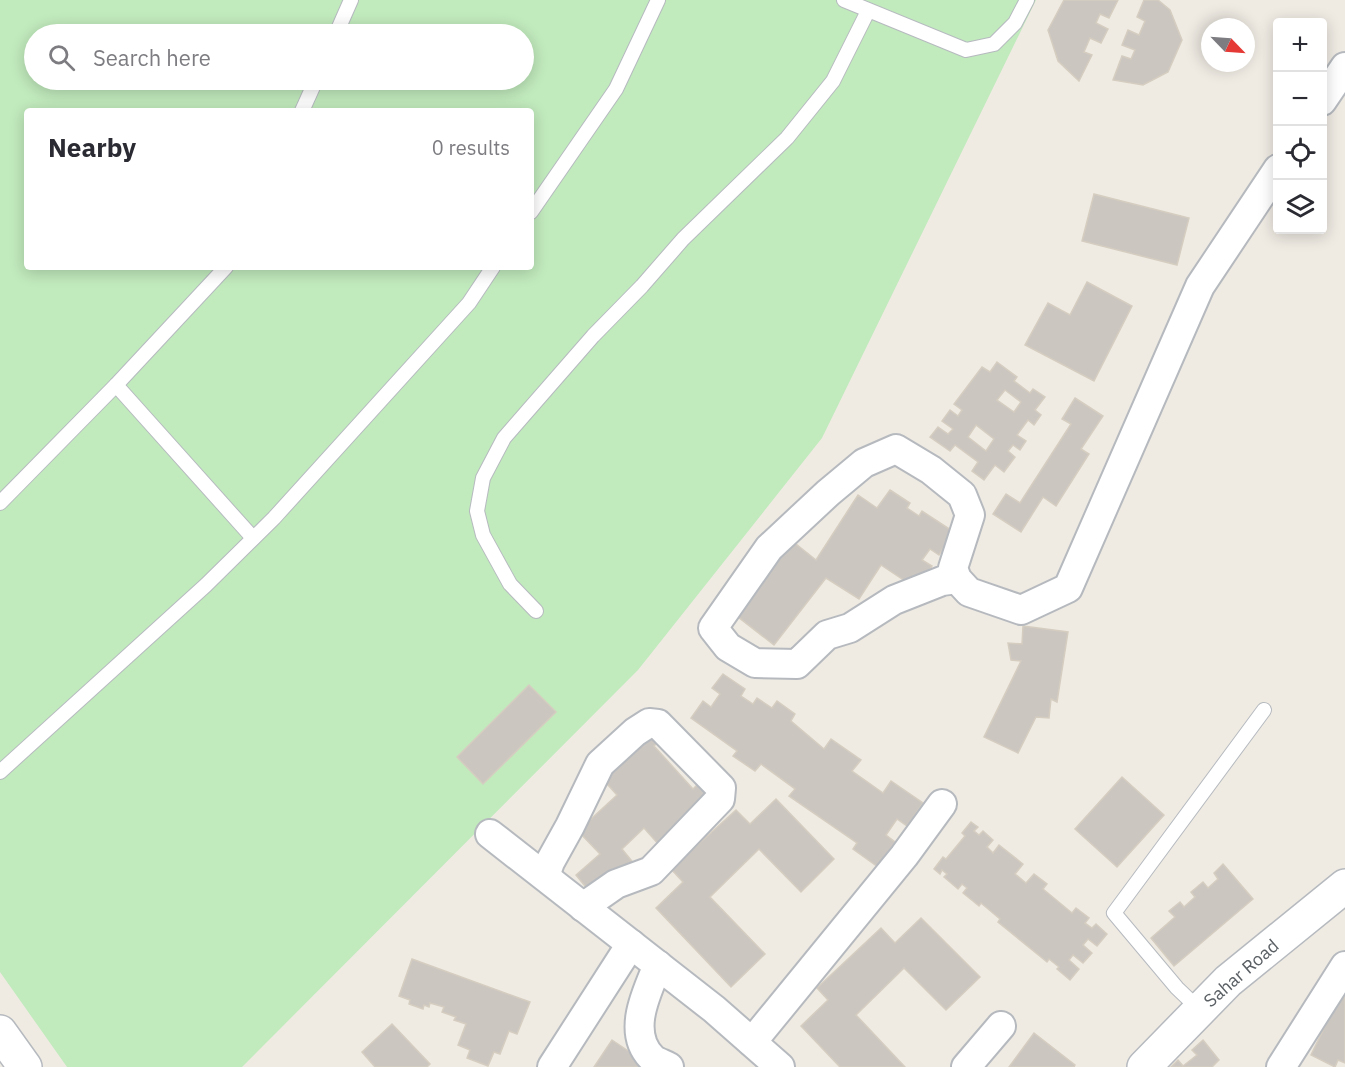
<!DOCTYPE html>
<meta charset="utf-8">
<style>
:root{--surface:#fff;--page:#f2f2f3;--text:#2b2b33;--muted:#7c7c81;--line:#e1e1e2}
body{margin:0;font-family:"IBM Plex Sans",sans-serif;background:var(--page);color:var(--text)}
.controls{position:absolute;right:18px;top:18px;display:grid;overflow:hidden;border-radius:6px;box-shadow:0 3px 15px #0003}
.controls button{width:54px;height:54px;display:grid;place-items:center;padding:0;border:0;border-bottom:2px solid var(--line);background:var(--surface);color:var(--text);font:30px sans-serif}
.compass{position:absolute;left:1201px;top:18px;width:54px;height:54px;border-radius:50%;background:var(--surface);box-shadow:0 3px 15px #0003;rotate:115deg}
.list{margin:0;padding:0;list-style:none}
h2{display:flex;justify-content:space-between;align-items:center;height:78px;margin:0;padding:0 24px;font-size:26px}
h2 small{font-size:20px;font-weight:400;color:var(--muted)}
.icon{flex:none;width:33px;height:33px;fill:none;stroke:currentColor;stroke-width:2;stroke-linecap:round;stroke-linejoin:round}
.map{position:relative;flex:none;width:1345px;height:1067px;overflow:hidden}
.search{position:absolute;background:var(--surface);box-shadow:0 3px 15px #0003;left:24px;top:24px;width:510px;height:66px;display:flex;align-items:center;gap:15px;box-sizing:border-box;padding:0 21px;border-radius:33px;color:var(--muted);font-size:22px}
.panel{position:absolute;background:var(--surface);box-shadow:0 3px 15px #0003;left:24px;top:108px;width:510px;height:162px;border-radius:6px}
.map>svg:first-child{display:block}
.green{fill:#c1eabd;fill-rule:evenodd}
.building{fill:#cbc6c0;stroke:#d5cdc0;stroke-width:1.5;fill-rule:evenodd}
.lines{fill:none;stroke-linecap:round;stroke-linejoin:round}
.service-casing{stroke:#b6babf;stroke-width:16}
.minor-casing{stroke:#b6babf;stroke-width:32}
.tertiary-casing{stroke:#b6babf;stroke-width:36}
.service{stroke:#fff;stroke-width:14}
.minor{stroke:#fff;stroke-width:28}
.tertiary{stroke:#fff;stroke-width:33}
.labels{text-anchor:middle;dominant-baseline:central;stroke-width:4.5;stroke-linejoin:round;paint-order:stroke}
.street-label{font-size:18px;fill:#5b6065;stroke:#fff}
</style>
<div class="map">
<svg width="1345" height="1067" viewBox="0 0 1345 1067">
<rect width="100%" height="100%" fill="#efebe3"/>
<!-- green -->
<path class="green" d="M0,0H1036L822,438L638,670L242,1067H67L0,972ZM34,34H524V80H34ZM27,111H531V267H27Z"/>
<!-- building -->
<g class="building">
<polygon points="1064,0 1118,0 1109,18 1100,14 1096,23 1108,29 1101,43 1090,38 1084,52 1092,55 1079,81 1058,61 1048,30"/>
<polygon points="1144,0 1158,0 1170,10 1182,40 1168,72 1143,85 1113,80 1122,56 1131,59 1135,50 1122,45 1128,30 1139,35 1145,21 1137,17"/>
<polygon points="1094,194 1189,218 1177,265 1082,241"/>
<polygon points="1087,282 1132,306 1094,381 1025,345 1048,303 1070,315"/>
<path d="M997,362L1017,377L1014,381L1030,393L1033,389L1045,397L1035,410L1041,415L1034,425L1028,420L1017,435L1026,441L1020,450L1013,445L1008,451L1015,457L1004,472L995,465L984,480L972,471L978,462L955,445L950,451L930,437L938,427L948,434L953,429L942,421L950,410L958,416L962,410L954,404L982,367L990,372ZM1005,390L1021,402L1014,412L997,400ZM976,425L994,439L986,451L968,437Z"/>
<polygon points="1075,398 1103,416 1081,449 1089,454 1056,506 1043,497 1021,532 993,514 1006,494 1020,503 1071,424 1062,419"/>
<polygon points="890,490 910,503 907,508 919,516 922,511 954,532 939,555 930,549 922,560 932,566 917,589 881,565 859,599 826,578 774,645 733,613 791,540 816,560 858,495 877,508"/>
<polygon points="1023,626 1068,632 1057,702 1051,699 1049,718 1036,717 1018,753 984,737 1021,661 1011,660 1008,643 1022,644"/>
<polygon points="723,674 745,689 741,696 753,704 757,698 772,708 777,701 795,714 791,721 824,749 831,739 861,760 852,771 883,793 891,781 923,803 907,826 897,819 886,835 895,842 878,867 853,849 857,843 789,796 795,789 761,764 755,771 733,756 737,751 691,718 703,701 711,707 720,694 712,688"/>
<polygon points="529,685 556,712 483,784 457,757"/>
<polygon points="650,727 661,739 654,746 693,789 703,779 717,795 660,846 644,828 622,849 635,865 594,897 576,875 600,854 578,831 617,795 598,774"/>
<polygon points="1122,777 1164,815 1117,867 1075,829"/>
<polygon points="776,799 834,859 801,892 759,849 710,897 765,954 731,987 656,908 683,882 671,869 736,810 750,824"/>
<polygon points="971,822 978,827 974,831 979,835 983,831 993,840 987,847 993,853 999,845 1023,864 1015,874 1026,883 1034,874 1047,884 1043,889 1072,913 1076,908 1089,918 1085,923 1092,928 1096,924 1107,934 1097,946 1088,939 1083,945 1092,953 1083,963 1073,955 1069,960 1079,969 1070,980 1057,969 1059,967 1049,959 1047,962 998,922 1000,919 981,903 979,906 963,893 967,888 962,884 958,889 944,877 947,874 942,870 940,874 934,869 943,857 946,859 965,836 962,833"/>
<polygon points="1223,864 1253,899 1174,966 1151,938 1175,917 1169,911 1180,902 1184,907 1195,897 1191,892 1203,882 1208,888 1218,879 1214,873"/>
<polygon points="921,918 980,977 946,1010 904,968 856,1015 905,1067 840,1067 801,1026 828,1000 817,988 881,928 895,943"/>
<polygon points="412,959 530,1002 517,1034 509,1031 500,1054 494,1052 488,1066 467,1058 470,1050 458,1045 466,1024 454,1020 456,1017 442,1012 444,1007 430,1003 429,1007 424,1005 423,1009 409,1004 410,1000 399,996"/>
<polygon points="1345,985 1345,1063 1338,1060 1335,1067 1311,1055"/>
<polygon points="392,1024 430,1064 427,1067 375,1067 362,1052"/>
<polygon points="1034,1033 1075,1065 1074,1067 1009,1067"/>
<polygon points="612,1040 652,1067 594,1067"/>
<polygon points="1203,1040 1219,1060 1212,1067 1171,1067 1178,1060 1183,1066 1197,1055 1192,1050"/>
</g>
<g class="lines">
<!-- service casing -->
<g class="service-casing">
<g id="service">
<polyline points="844,0 966,50 994,44 1015,23 1027,0"/>
<polyline points="336,34 351,0"/>
<polyline points="302,111 316,80"/>
<polyline points="531,212 616,89 658,0"/>
<polyline points="116,385 253,538"/>
<polyline points="0,503 116,385 226,267"/>
<polyline points="536,611 510,584 483,535 477,511 483,478 504,438 593,336 642,286 683,239 787,138 833,81 868,11"/>
<polyline points="0,772 206,585 274,518 469,303 493,267"/>
<polyline points="1200,1010 1177,988 1114,913 1264,710"/>
</g>
</g>
<!-- minor casing -->
<g class="minor-casing">
<g id="minor">
<polyline points="1322,101 1345,67"/>
<polyline points="957,579 942,581 894,600 850,628 827,635 797,664 755,663 728,647 713,628 769,548 828,493 864,463 896,449 931,470 962,495 970,515 953,568 957,579 969,592 1021,610 1068,588 1200,286 1278,169"/>
<polyline points="490,834 714,1009 780,1067"/>
<polyline points="545,876 550,862 570,826 600,764 635,732 649,723 658,724 721,788 720,799 651,871 616,884 583,907"/>
<path d="M658,965C647,992 626,1032 652,1058C656,1062 664,1064 669,1067"/>
<polyline points="752,1042 904,856 942,804"/>
<polyline points="552,1067 631,944"/>
<polyline points="966,1067 1001,1026"/>
<polyline points="1281,1067 1345,966"/>
</g>
</g>
<!-- tertiary casing -->
<g class="tertiary-casing">
<g id="tertiary">
<polyline points="0,1032 25,1067"/>
<polyline points="1144,1067 1228,981 1345,886"/>
</g>
</g>
<!-- service -->
<use href="#service" class="service"/>
<!-- minor -->
<use href="#minor" class="minor"/>
<!-- tertiary -->
<use href="#tertiary" class="tertiary"/>
</g>
<g class="labels">
<!-- street labels -->
<g class="street-label">
<text transform="translate(1241 973) rotate(-41)">Sahar Road</text>
</g>
</g>
</svg>
<div class="controls">
<button>+</button>
<button>−</button>
<button><svg class="icon" aria-label="locate" viewBox="0 0 24 24"><circle cx="12" cy="12" r="6"/><path d="M12 2v4M12 18v4M2 12h4M18 12h4"/></svg></button>
<button><svg class="icon" aria-label="layers" viewBox="0 0 24 24"><path d="M12 4l9 5-9 5-9-5zM3 14l9 5 9-5"/></svg></button>
</div>
<svg class="compass" viewBox="-18 -18 36 36"><path d="M0-13l5 13h-10z" fill="#e53935"/><path d="M0 13l5-13h-10z" fill="#7c7c81"/></svg>
<div class="search"><svg class="icon" aria-label="search" viewBox="0 0 24 24"><circle cx="10" cy="10" r="6"/><path d="M15 15l6 6"/></svg>Search here</div>
<section class="panel">
<h2>Nearby<small>0 results</small></h2>
<ul class="list">
</ul>
</section>
</div>
